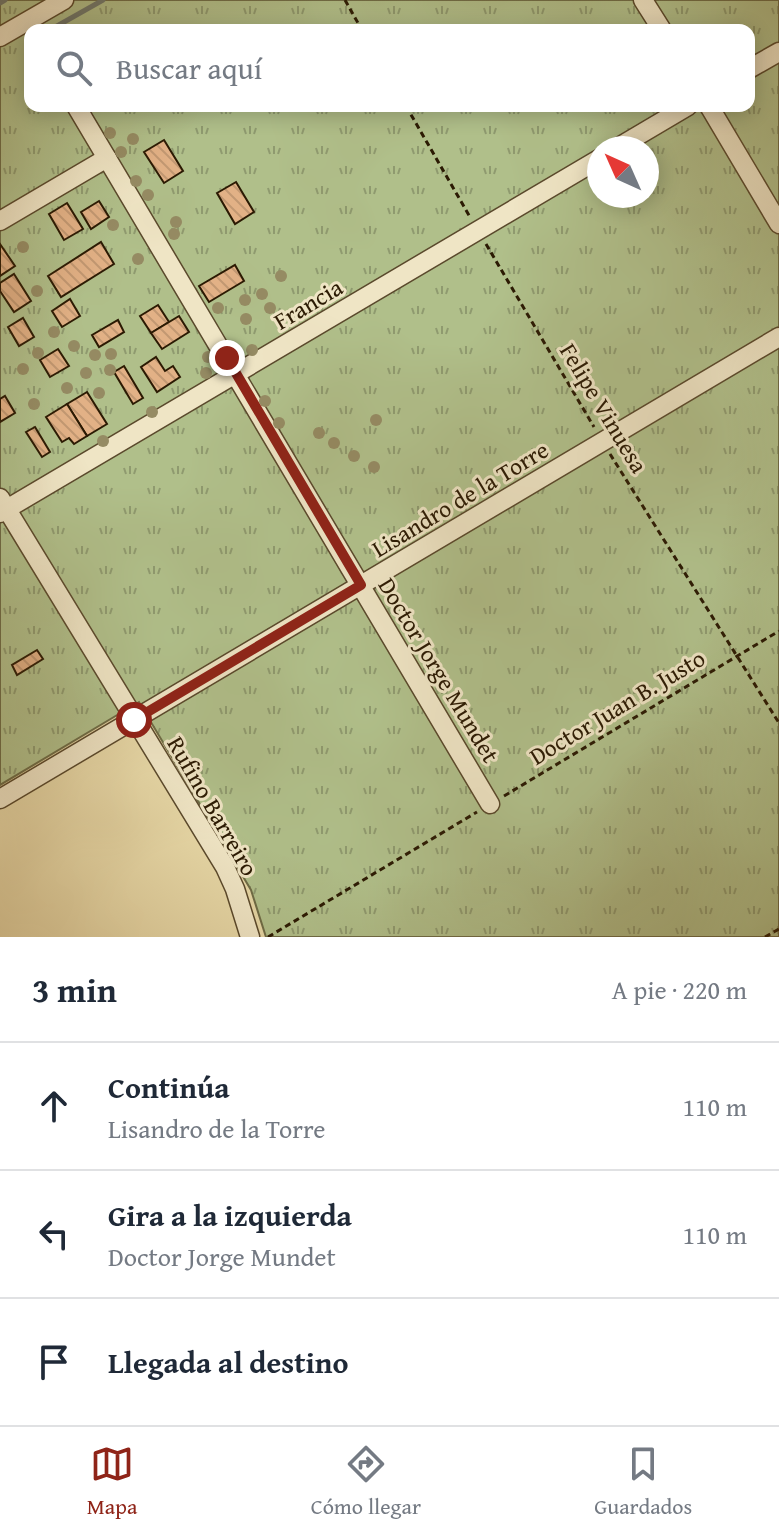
<!DOCTYPE html>
<html lang="es">
<meta charset="utf-8">
<style>
:root{--surface:#fff;--page:#f2f2f3;--text:#1f2937;--muted:#747a83;--line:#e0e1e3;--accent:#8f2418}
body{margin:0;font-family:"Gentium Book Plus",serif;background:var(--page);color:var(--text)}
.compass{position:absolute;left:587px;top:136px;width:72px;height:72px;border-radius:50%;background:var(--surface);box-shadow:0 4px 20px #0003;rotate:315deg}
.stop{position:absolute;width:24px;height:24px;margin:-18px;border:6px solid #8f2418;border-radius:50%;background:#fff}
.stop.end{background:#8f2418;border-color:#fff;box-shadow:0 2px 8px #0008}
.list{margin:0;padding:0;list-style:none}
h2{display:flex;justify-content:space-between;align-items:center;height:104px;margin:0;padding:0 32px;font-size:34px}
h2 small{font-size:26px;font-weight:400;color:var(--muted)}
.list li{display:grid;grid-template-columns:52px 1fr auto;gap:24px;align-items:center;box-sizing:border-box;height:128px;padding:0 32px;border-top:2px solid var(--line)}
.list b{display:block;font-size:30px;white-space:nowrap}
.list p{margin:0;font-size:26px;white-space:nowrap;color:var(--muted)}
.list em{font-size:26px;font-style:normal;color:var(--muted)}
.icon{flex:none;width:44px;height:44px;fill:none;stroke:currentColor;stroke-width:2;stroke-linecap:round;stroke-linejoin:round}
.map{position:relative;flex:none;width:779px;height:937px;overflow:hidden}
.search{position:absolute;background:var(--surface);box-shadow:0 4px 20px #0003;left:24px;right:24px;top:24px;height:88px;display:flex;align-items:center;gap:20px;box-sizing:border-box;padding:0 28px;border-radius:16px;color:var(--muted);font-size:30px}
.sheet{height:488px;background:var(--surface)}
nav{display:flex;justify-content:space-around;align-items:center;box-sizing:border-box;height:112px;border-top:2px solid var(--line);background:var(--surface);font-size:22px;color:var(--muted)}
nav a{display:grid;justify-items:center;gap:4px}
nav .on{color:var(--accent)}
.map>svg:first-child{display:block}
.grass{fill:url(#grass-tufts);stroke:#6e6c46;stroke-width:2;fill-rule:evenodd}
.lines{fill:none;stroke-linecap:round;stroke-linejoin:round}
.stream{stroke:#6f786d;stroke-width:5}
.building{fill:url(#building-back-hatch);stroke:#2b1a03;stroke-width:2}
.street-casing{stroke:#5a492c;stroke-width:21}
.path{stroke:#2b1a03;stroke-width:3;stroke-dasharray:6 4;stroke-linecap:butt}
.street{stroke:#efe5c5;stroke-width:18}
.tree{fill:#958b63}
.route{stroke:#8f2418;stroke-width:10}
.labels{text-anchor:middle;dominant-baseline:central;stroke-width:6;stroke-linejoin:round;paint-order:stroke}
.street-label{font-size:24px;fill:#2b1a03;stroke:#efe5c5}
</style>
<div class="map">
<svg width="779" height="937" viewBox="0 0 779 937">
<defs>
<pattern id="grass-tufts" width="24" height="20" patternUnits="userSpaceOnUse" patternTransform="scale(2)"><rect width="24" height="20" fill="#b0bf8a"/><path d="M3 7l-1-3M5 7V3M7 7l1-3M15 17l-1-3M17 17v-4M19 17l1-3" fill="none" stroke="#8f9a6f"/></pattern>
<pattern id="building-back-hatch" width="6" height="6" patternUnits="userSpaceOnUse" patternTransform="scale(2)"><rect width="6" height="6" fill="#e2b186"/><path d="M-1 5l2 2M0 0l6 6M5-1l2 2" fill="none" stroke="#c29872"/></pattern>
</defs>
<rect width="100%" height="100%" fill="#e6d7a6"/>
<filter id="stains"><feTurbulence type="fractalNoise" baseFrequency=".0025" numOctaves="4"/><feColorMatrix values="0 0 0 0 .2 0 0 0 0 .09 0 0 0 0 .02 0 0 0 .5 -.17"/></filter>
<radialGradient id="worn" r=".72"><stop offset=".6" stop-color="#630" stop-opacity="0"/><stop offset="1" stop-color="#630" stop-opacity=".3"/></radialGradient>
<!-- grass -->
<path class="grass" d="M0,0H779V937H266L251,890L139,702L0,785ZM30,30H749V106H30ZM599,148H647V196H599Z"/>
<g class="lines">
<!-- stream -->
<g class="stream">
<polyline points="0,3 5,0"/>
<polyline points="57,26 103,0"/>
</g>
</g>
<!-- building -->
<g class="building">
<polygon points="164,140 183,171 164,183 144,152"/>
<polygon points="236,182 254,212 235,224 217,193"/>
<polygon points="99,201 109,217 91,229 81,212"/>
<polygon points="67,203 83,229 64,240 49,214"/>
<polygon points="101,242 114,264 61,297 48,276"/>
<polygon points="0,244 15,266 0,276"/>
<polygon points="235,265 244,281 209,302 199,286"/>
<polygon points="14,274 31,301 14,312 0,291 0,283"/>
<polygon points="70,299 80,316 62,327 52,311"/>
<polygon points="158,305 169,322 151,333 140,316"/>
<polygon points="179,316 189,332 162,349 151,333"/>
<polygon points="23,318 34,337 19,346 8,327"/>
<polygon points="118,320 124,332 99,347 92,335"/>
<polygon points="58,349 69,366 50,377 40,360"/>
<polygon points="156,357 165,371 173,366 180,377 157,392 141,367"/>
<polygon points="124,366 143,398 133,404 114,372"/>
<polygon points="87,392 107,424 87,436 67,404"/>
<polygon points="5,396 15,413 0,422 0,399"/>
<polygon points="67,404 87,436 74,444 69,438 62,442 46,417"/>
<polygon points="35,427 50,452 42,457 26,432"/>
<polygon points="37,650 43,659 17,675 12,665"/>
</g>
<g class="lines">
<!-- street casing -->
<g class="street-casing">
<g id="street">
<polyline points="643,0 662,30"/>
<polyline points="0,37 64,0"/>
<polyline points="749,69 779,52"/>
<polyline points="76,106 490,804"/>
<polyline points="709,106 779,224"/>
<polyline points="617,148 688,106"/>
<polyline points="0,221 107,158"/>
<polyline points="0,498 225,867 235,889 250,937"/>
<polyline points="0,513 599,159"/>
<polyline points="0,799 779,337"/>
</g>
</g>
<!-- path -->
<g class="path">
<polyline points="345,0 362,30"/>
<polyline points="406,106 470,217"/>
<polyline points="486,244 594,427"/>
<polyline points="610,454 779,723"/>
<polyline points="504,796 779,631"/>
<polyline points="268,937 477,812"/>
<polyline points="765,937 779,929"/>
</g>
<!-- street -->
<use href="#street" class="street"/>
</g>
<!-- trees -->
<g class="tree">
<circle cx="110" cy="133" r="6"/>
<circle cx="133" cy="139" r="6"/>
<circle cx="121" cy="152" r="6"/>
<circle cx="136" cy="181" r="6"/>
<circle cx="148" cy="195" r="6"/>
<circle cx="176" cy="222" r="6"/>
<circle cx="113" cy="225" r="6"/>
<circle cx="174" cy="234" r="6"/>
<circle cx="23" cy="247" r="6"/>
<circle cx="138" cy="259" r="6"/>
<circle cx="281" cy="276" r="6"/>
<circle cx="37" cy="291" r="6"/>
<circle cx="262" cy="294" r="6"/>
<circle cx="245" cy="300" r="6"/>
<circle cx="218" cy="308" r="6"/>
<circle cx="270" cy="308" r="6"/>
<circle cx="298" cy="314" r="6"/>
<circle cx="246" cy="319" r="6"/>
<circle cx="280" cy="320" r="6"/>
<circle cx="54" cy="332" r="6"/>
<circle cx="74" cy="346" r="6"/>
<circle cx="252" cy="350" r="6"/>
<circle cx="38" cy="353" r="6"/>
<circle cx="111" cy="354" r="6"/>
<circle cx="95" cy="355" r="6"/>
<circle cx="208" cy="357" r="6"/>
<circle cx="23" cy="369" r="6"/>
<circle cx="110" cy="370" r="6"/>
<circle cx="86" cy="373" r="6"/>
<circle cx="206" cy="373" r="6"/>
<circle cx="67" cy="388" r="6"/>
<circle cx="99" cy="393" r="6"/>
<circle cx="265" cy="401" r="6"/>
<circle cx="34" cy="404" r="6"/>
<circle cx="152" cy="412" r="6"/>
<circle cx="376" cy="420" r="6"/>
<circle cx="279" cy="423" r="6"/>
<circle cx="319" cy="433" r="6"/>
<circle cx="103" cy="441" r="6"/>
<circle cx="334" cy="443" r="6"/>
<circle cx="354" cy="456" r="6"/>
<circle cx="374" cy="467" r="6"/>
</g>
<g class="lines">
<!-- route -->
<polyline class="route" points="134,720 361,585 227,358"/>
</g>
<g class="labels">
<!-- street labels -->
<g class="street-label">
<text transform="translate(308 304) rotate(-31)">Francia</text>
<text transform="translate(604 408) rotate(59)">Felipe Vinuesa</text>
<text transform="translate(460 499) rotate(-31)">Lisandro de la Torre</text>
<text transform="translate(439 670) rotate(59)">Doctor Jorge Mundet</text>
<text transform="translate(617 707) rotate(-31)">Doctor Juan B. Justo</text>
<text transform="translate(213 806) rotate(60)">Rufino Barreiro</text>
</g>
</g>
<rect width="100%" height="100%" filter="url(#stains)"/>
<rect width="100%" height="100%" fill="url(#worn)"/>
</svg>
<svg class="compass" viewBox="-18 -18 36 36"><path d="M0-13l5 13h-10z" fill="#e53935"/><path d="M0 13l5-13h-10z" fill="#747a83"/></svg>
<div class="stop" style="left:134px;top:720px"></div>
<div class="stop end" style="left:227px;top:358px"></div>
<div class="search"><svg class="icon" aria-label="search" viewBox="0 0 24 24"><circle cx="10" cy="10" r="6"/><path d="M15 15l6 6"/></svg>Buscar aquí</div>
</div>
<section class="sheet">
<h2>3 min<small>A pie · 220 m</small></h2>
<ul class="list">
<li><svg class="icon" aria-label="ahead" viewBox="0 0 24 24"><path d="M12 20V5M6 11l6-6 6 6"/></svg><div><b>Continúa</b><p>Lisandro de la Torre</p></div><em>110 m</em></li>
<li><svg class="icon" aria-label="left" viewBox="0 0 24 24"><path d="M17 20v-9H6M10 6l-5 5 5 5"/></svg><div><b>Gira a la izquierda</b><p>Doctor Jorge Mundet</p></div><em>110 m</em></li>
<li><svg class="icon" aria-label="arrive" viewBox="0 0 24 24"><path d="M6 21V4h12l-3 4 3 4H6"/></svg><div><b>Llegada al destino</b></div></li>
</ul>
</section>
<nav>
<a class="on"><svg class="icon" aria-label="map" viewBox="0 0 24 24"><path d="M3 6l6-2 6 2 6-2v14l-6 2-6-2-6 2zM9 4v14M15 6v14"/></svg>Mapa</a>
<a><svg class="icon" aria-label="directions" viewBox="0 0 24 24"><path d="M12 3l9 9-9 9-9-9zM9 14v-3h6M13 9l2 2-2 2"/></svg>Cómo llegar</a>
<a><svg class="icon" aria-label="saved" viewBox="0 0 24 24"><path d="M7 4h10v16l-5-4-5 4z"/></svg>Guardados</a>
</nav>
